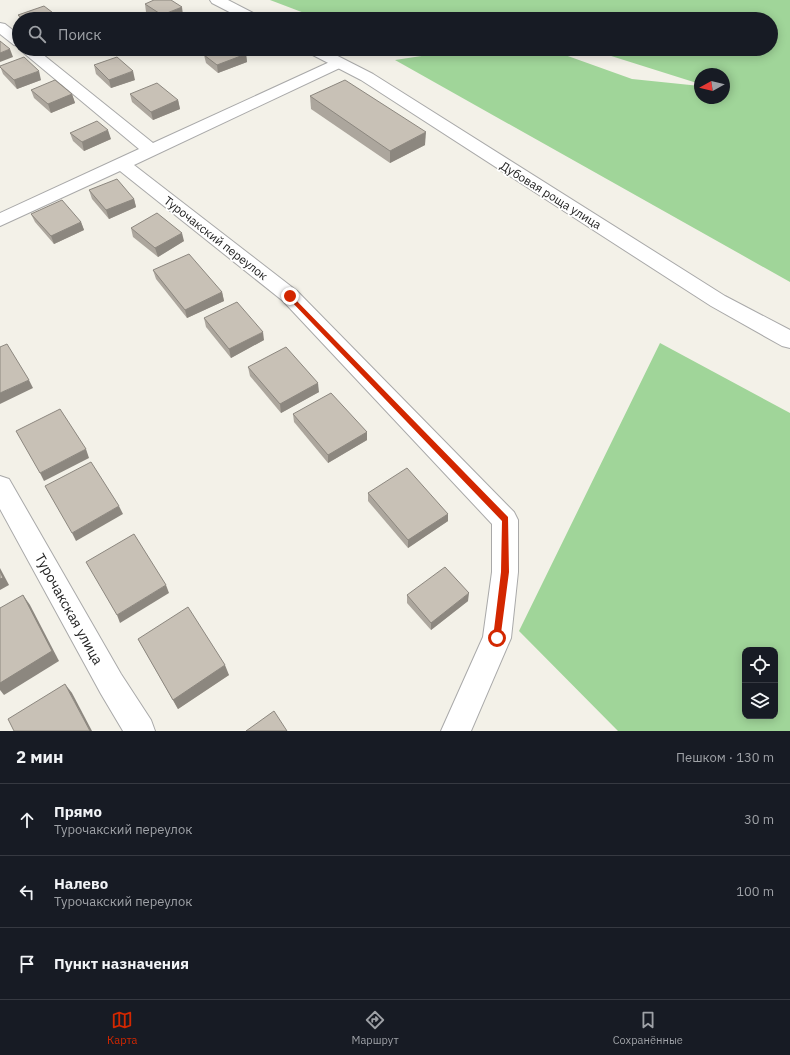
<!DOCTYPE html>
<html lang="ru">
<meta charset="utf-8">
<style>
:root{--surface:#171b24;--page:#242831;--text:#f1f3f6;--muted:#9ea1a6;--line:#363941;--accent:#d32700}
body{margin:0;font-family:"IBM Plex Sans",sans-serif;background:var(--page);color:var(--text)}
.controls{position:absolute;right:12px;bottom:12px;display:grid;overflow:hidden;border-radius:8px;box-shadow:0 2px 10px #0003}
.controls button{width:36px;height:36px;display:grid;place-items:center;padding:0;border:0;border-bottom:1px solid var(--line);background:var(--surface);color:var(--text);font:20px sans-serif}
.compass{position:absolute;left:694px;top:68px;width:36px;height:36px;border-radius:50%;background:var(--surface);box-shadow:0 2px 10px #0003;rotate:262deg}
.stop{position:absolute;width:12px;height:12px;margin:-9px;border:3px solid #d32700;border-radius:50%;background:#fff}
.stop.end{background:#d32700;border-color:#fff;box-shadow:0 1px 4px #0008}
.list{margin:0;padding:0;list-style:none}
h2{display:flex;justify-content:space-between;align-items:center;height:52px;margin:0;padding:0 16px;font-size:17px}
h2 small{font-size:13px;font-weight:400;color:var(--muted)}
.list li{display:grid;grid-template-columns:26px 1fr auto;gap:12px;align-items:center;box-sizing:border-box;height:72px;padding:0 16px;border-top:1px solid var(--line)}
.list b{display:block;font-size:15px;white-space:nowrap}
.list p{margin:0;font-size:13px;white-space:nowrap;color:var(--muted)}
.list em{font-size:13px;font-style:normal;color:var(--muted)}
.icon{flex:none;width:22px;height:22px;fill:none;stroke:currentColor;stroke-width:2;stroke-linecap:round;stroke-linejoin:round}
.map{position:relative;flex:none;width:790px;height:731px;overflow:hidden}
.search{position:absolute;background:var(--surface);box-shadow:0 2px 10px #0003;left:12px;right:12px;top:12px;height:44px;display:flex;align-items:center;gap:10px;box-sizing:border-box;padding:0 14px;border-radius:22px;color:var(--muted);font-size:15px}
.sheet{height:268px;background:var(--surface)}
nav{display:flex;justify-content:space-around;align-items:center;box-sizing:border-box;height:56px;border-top:1px solid var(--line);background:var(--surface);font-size:11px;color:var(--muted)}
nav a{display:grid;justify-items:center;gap:2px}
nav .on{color:var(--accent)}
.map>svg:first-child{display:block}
.forest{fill:#a0d599;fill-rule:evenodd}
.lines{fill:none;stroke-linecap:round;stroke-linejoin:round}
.minor-casing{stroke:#a9a9a9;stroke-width:2}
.tertiary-casing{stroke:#a9a9a9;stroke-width:2}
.minor{fill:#fff;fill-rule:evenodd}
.tertiary{fill:#fff;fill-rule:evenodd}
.wall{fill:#aca69d}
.shaded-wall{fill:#8c877f}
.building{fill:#c8c1b6;stroke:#8c877f}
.route{fill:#d32700}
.labels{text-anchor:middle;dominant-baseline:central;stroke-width:3.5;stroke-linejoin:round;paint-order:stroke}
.street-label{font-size:12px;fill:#222;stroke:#fff}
.near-street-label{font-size:14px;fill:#222;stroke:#fff}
</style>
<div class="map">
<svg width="790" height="731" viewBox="0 0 790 731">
<rect width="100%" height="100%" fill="#f3f1e8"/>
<!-- forest -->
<g class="forest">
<polygon points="270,0 790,0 790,282 395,60 468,49 524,49 565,55 632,79 700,86 700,98 724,98 724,74 700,74 700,84 589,49 771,49 771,19 494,19 480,15 461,19 320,19"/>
<path d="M660,343L790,413V731H618L519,631ZM745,650H775V716H745Z"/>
</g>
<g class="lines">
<!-- minor casing -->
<g class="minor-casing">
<g id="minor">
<polygon points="0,23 5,24 19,35 19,46 14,45 0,34"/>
<polygon points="19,49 36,49 153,143 334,60 339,58 344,60 347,63 344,66 134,165 297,291 514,512 518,520 518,572 511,638 471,731 441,731 483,637 492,572 492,524 283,301 120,171 0,226 0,213 139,149"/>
<polygon points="0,476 9,479 121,674 151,720 155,731 123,731 101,694 0,509"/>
</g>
</g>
<!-- tertiary casing -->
<g class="tertiary-casing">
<g id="tertiary">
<polygon points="210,0 228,0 259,16 261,19 243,19 212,3"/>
<polygon points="304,49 324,49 373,74 725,296 790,330 790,348 782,346 711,306 361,80 307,52"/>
</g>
</g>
<!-- minor -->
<use href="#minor" class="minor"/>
<!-- tertiary -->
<use href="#tertiary" class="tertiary"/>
</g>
<!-- wall -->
<g class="wall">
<polygon points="145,4 183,15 173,19 158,19 146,12"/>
<polygon points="18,15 61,19 20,19"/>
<polygon points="59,49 81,49 67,55"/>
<polygon points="246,54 247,62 218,73 206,63 204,55"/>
<polygon points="94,65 135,80 111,88 96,74"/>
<polygon points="0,66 41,80 17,89 3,74"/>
<polygon points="31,90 72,94 75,103 51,113 34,98"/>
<polygon points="130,94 178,100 180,109 153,120 132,102"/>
<polygon points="310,96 425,145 390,163 311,109"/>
<polygon points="70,133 111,139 84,151 73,141"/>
<polygon points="89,190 134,199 136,207 109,219 92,199"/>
<polygon points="31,214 81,222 84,230 54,244 35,222"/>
<polygon points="131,228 184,241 158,257 133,237"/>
<polygon points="153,270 222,292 224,301 187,318 156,279"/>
<polygon points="204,318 264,340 231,358 206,327"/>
<polygon points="248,367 319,392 281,413 250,376"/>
<polygon points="293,414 367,432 367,440 328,463 294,422"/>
<polygon points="368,493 448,514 448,521 408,548 368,501"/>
<polygon points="407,595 468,601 431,630 407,603"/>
<polygon points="138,639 229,675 178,709"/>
</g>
<!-- shaded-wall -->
<g class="shaded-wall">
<polygon points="182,7 183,15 173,19 163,19 162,15"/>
<polygon points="10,49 13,57 0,62 0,53"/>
<polygon points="65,49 81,49 67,55"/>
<polygon points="246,54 247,62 218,73 217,65"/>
<polygon points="39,71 41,80 17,89 14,80"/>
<polygon points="133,71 135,80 111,88 109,80"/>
<polygon points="72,94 75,103 51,113 48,104"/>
<polygon points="178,100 180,109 153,120 151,112"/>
<polygon points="108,130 111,139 84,151 82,142"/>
<polygon points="426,132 425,145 390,163 390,151"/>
<polygon points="134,199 136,207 109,219 106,210"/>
<polygon points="81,222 84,230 54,244 51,236"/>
<polygon points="182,233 184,241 158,257 155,248"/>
<polygon points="222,292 224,301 187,318 185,310"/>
<polygon points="263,332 264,340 231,358 229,349"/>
<polygon points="29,380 33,388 0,404 0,393"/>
<polygon points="318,383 319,392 281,413 280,404"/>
<polygon points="367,432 367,440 328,463 328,455"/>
<polygon points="86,449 89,458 44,481 40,473"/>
<polygon points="119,506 123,514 76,541 72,533"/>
<polygon points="448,514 448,521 408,548 408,540"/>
<polygon points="0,568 9,585 0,590"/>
<polygon points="166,585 169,593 120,623 117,615"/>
<polygon points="469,593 468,601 431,630 431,623"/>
<polygon points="23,595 30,605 59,661 4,695 0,690 0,683"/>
<polygon points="225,665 229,675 178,709 173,700"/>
<polygon points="65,684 72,693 92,731 90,731"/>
</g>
<!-- building -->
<g class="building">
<polygon points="154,0 171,0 182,7 162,15 145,4"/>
<polygon points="44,6 61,19 23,19 18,15"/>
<polygon points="0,41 10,49 0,53"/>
<polygon points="220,49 240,49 246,54 217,65 204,55"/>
<polygon points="24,57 39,71 14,80 0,67 0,66"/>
<polygon points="117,57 133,71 109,80 94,65"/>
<polygon points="55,80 72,94 48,104 31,90"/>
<polygon points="345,80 426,132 390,151 310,96"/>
<polygon points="157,83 178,100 151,112 130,94"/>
<polygon points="97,121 108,130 82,142 70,133"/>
<polygon points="117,179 134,199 106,210 89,190"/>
<polygon points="62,200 81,222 51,236 31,214"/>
<polygon points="157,213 182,233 155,248 131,228"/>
<polygon points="189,254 222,292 185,310 153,270"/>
<polygon points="237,302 263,332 229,349 204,318"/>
<polygon points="7,344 29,380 0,393 0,347"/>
<polygon points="286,347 318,383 280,404 248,367"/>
<polygon points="331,393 367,432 328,455 293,414"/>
<polygon points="60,409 86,449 40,473 16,431"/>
<polygon points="91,462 119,506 72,533 45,486"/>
<polygon points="407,468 448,514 408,540 368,493"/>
<polygon points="134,534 166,585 117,615 86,562"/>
<polygon points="445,567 469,593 431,623 407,595"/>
<polygon points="0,571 3,578 0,579"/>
<polygon points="23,595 52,651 0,683 0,608"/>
<polygon points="188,607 225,665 173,700 138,639"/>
<polygon points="65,684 90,731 14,731 8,719"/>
<polygon points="274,711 287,731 246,731"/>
</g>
<!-- route -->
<polygon class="route" points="290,294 508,517 509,572 500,641 497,642 493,638 501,572 502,521 288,298 288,295"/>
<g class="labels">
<!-- street labels -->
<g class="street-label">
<text transform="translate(551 195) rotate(32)">Дубовая роща улица</text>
<text transform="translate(216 238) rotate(38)">Турочакский переулок</text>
</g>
<!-- near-street labels -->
<g class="near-street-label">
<text transform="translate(69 609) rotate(61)">Турочакская улица</text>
</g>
</g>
</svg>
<div class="controls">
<button><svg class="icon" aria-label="locate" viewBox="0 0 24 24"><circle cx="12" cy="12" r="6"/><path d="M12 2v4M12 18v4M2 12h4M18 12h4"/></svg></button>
<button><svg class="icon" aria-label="layers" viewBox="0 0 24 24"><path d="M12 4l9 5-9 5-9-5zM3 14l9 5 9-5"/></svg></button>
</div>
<svg class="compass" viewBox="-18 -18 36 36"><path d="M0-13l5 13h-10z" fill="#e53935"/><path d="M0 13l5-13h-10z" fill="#9ea1a6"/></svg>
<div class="stop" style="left:497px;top:638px"></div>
<div class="stop end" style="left:290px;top:296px"></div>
<div class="search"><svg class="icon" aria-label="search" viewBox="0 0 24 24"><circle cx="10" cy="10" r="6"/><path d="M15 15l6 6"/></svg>Поиск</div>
</div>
<section class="sheet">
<h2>2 мин<small>Пешком · 130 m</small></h2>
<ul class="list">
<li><svg class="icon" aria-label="ahead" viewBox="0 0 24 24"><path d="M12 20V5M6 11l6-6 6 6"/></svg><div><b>Прямо</b><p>Турочакский переулок</p></div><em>30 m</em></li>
<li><svg class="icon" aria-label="left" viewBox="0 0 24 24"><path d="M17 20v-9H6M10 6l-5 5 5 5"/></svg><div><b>Налево</b><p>Турочакский переулок</p></div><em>100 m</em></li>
<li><svg class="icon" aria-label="arrive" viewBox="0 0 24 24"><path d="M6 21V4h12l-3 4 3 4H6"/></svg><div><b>Пункт назначения</b></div></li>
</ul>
</section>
<nav>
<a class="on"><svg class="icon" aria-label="map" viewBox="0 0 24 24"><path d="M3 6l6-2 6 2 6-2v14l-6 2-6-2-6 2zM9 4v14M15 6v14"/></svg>Карта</a>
<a><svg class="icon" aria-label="directions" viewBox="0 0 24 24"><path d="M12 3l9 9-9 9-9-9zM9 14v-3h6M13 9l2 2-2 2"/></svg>Маршрут</a>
<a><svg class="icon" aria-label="saved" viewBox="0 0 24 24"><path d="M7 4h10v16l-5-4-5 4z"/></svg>Сохранённые</a>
</nav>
